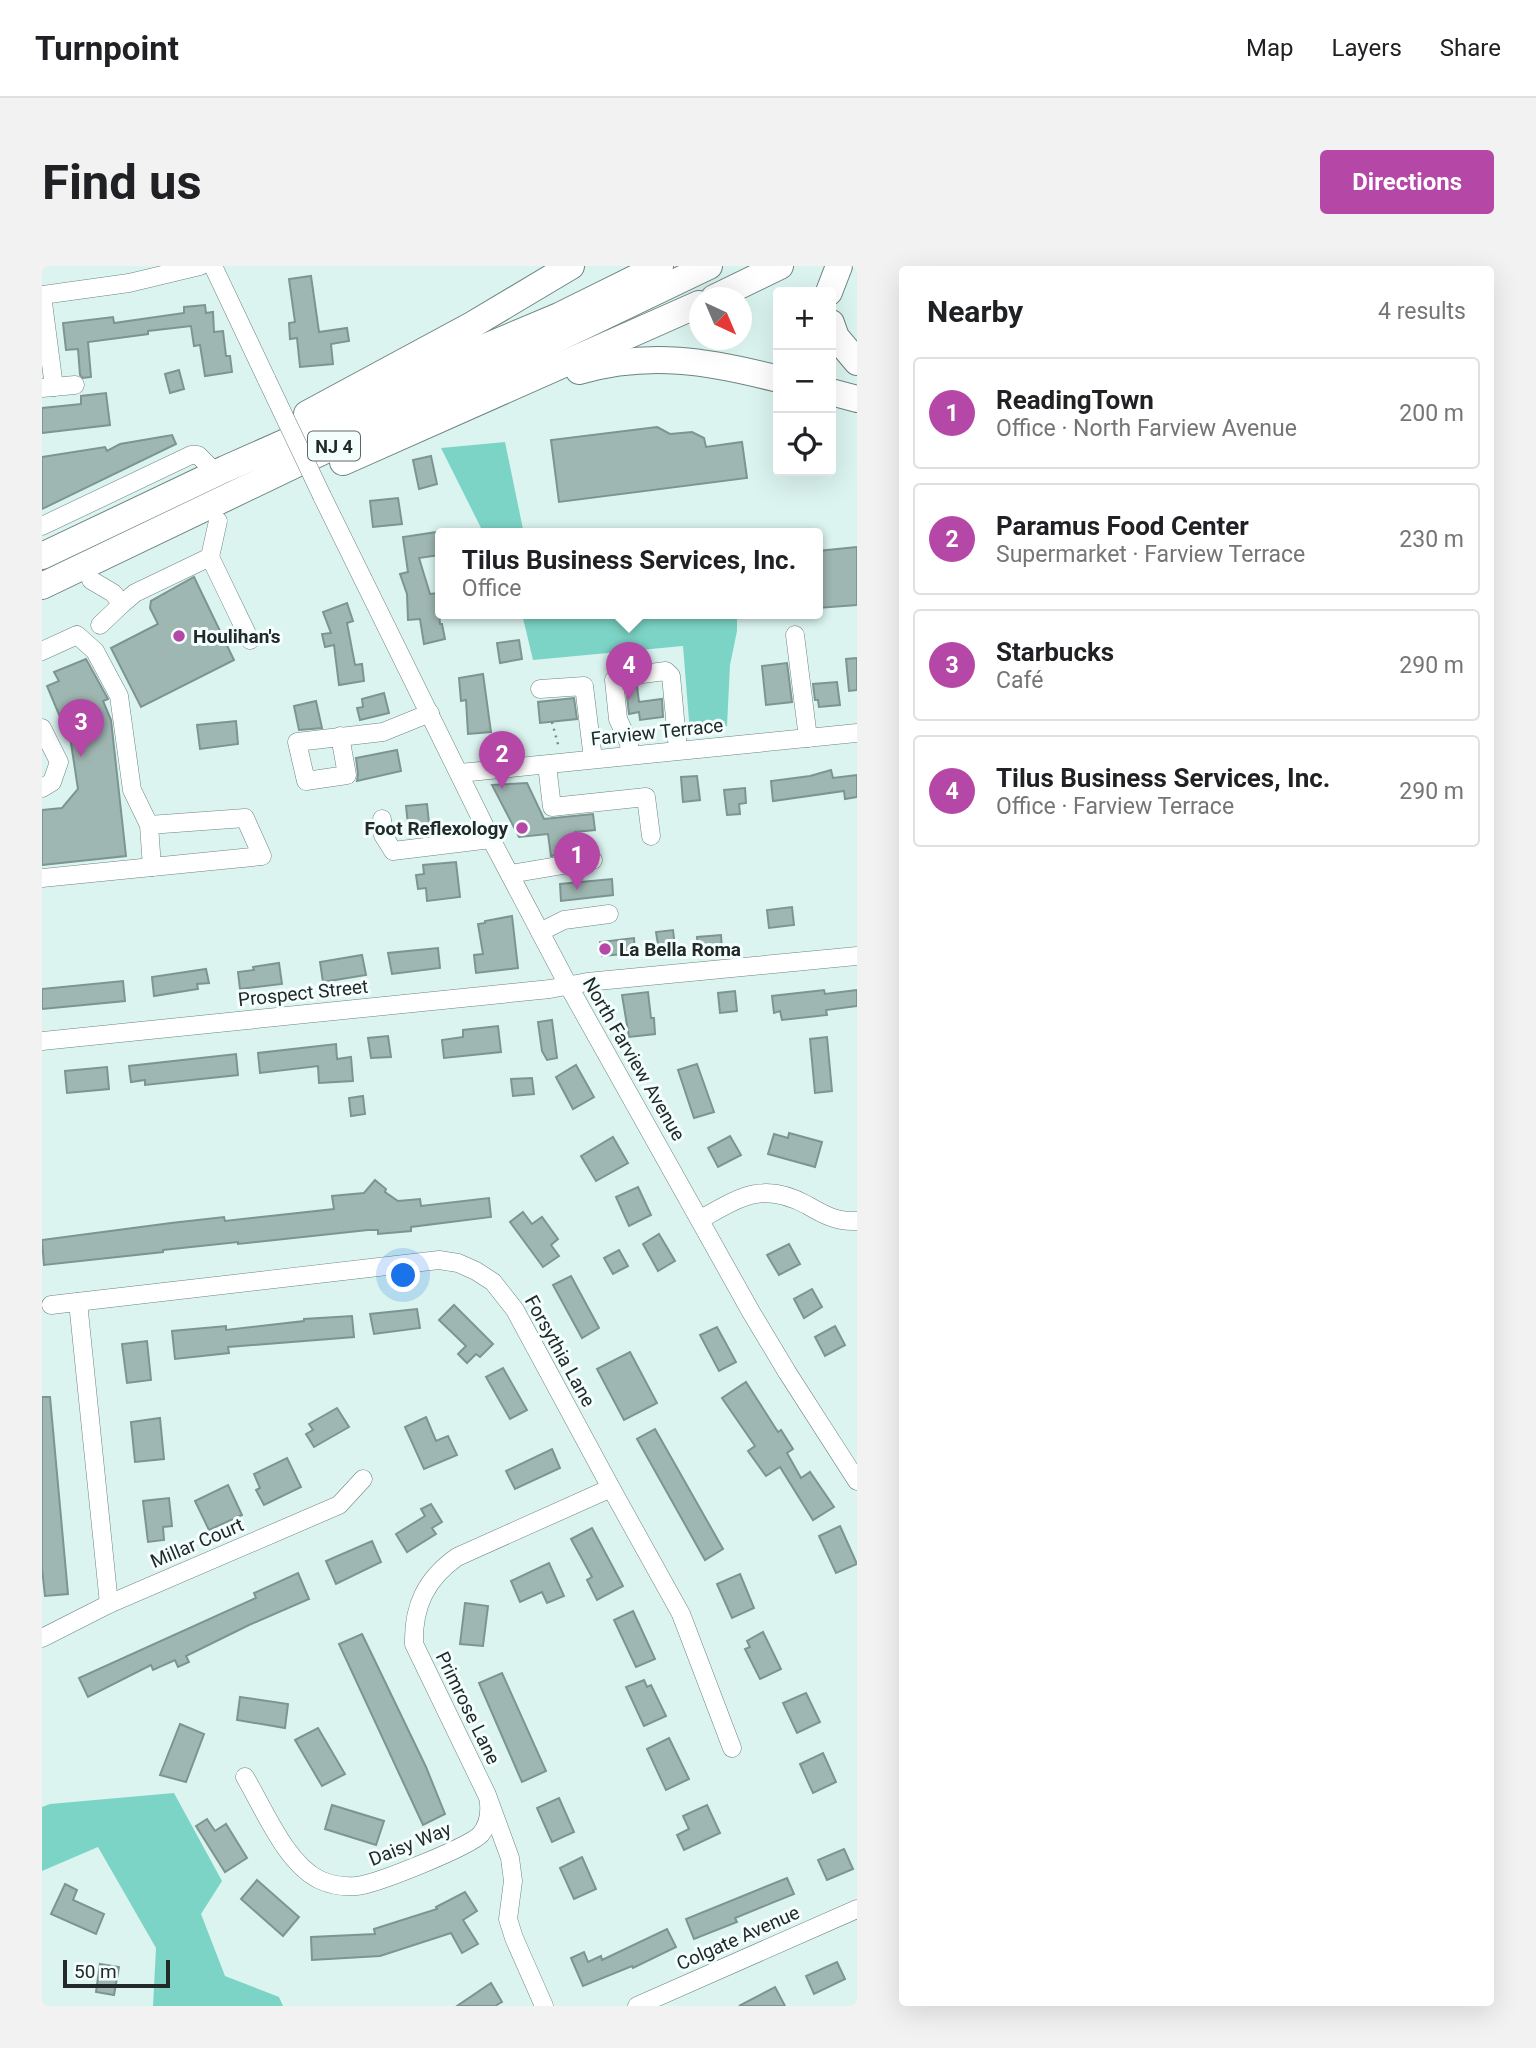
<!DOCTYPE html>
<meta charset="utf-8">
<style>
:root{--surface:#fff;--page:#f2f2f2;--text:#202124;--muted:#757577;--line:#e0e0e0;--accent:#b548a7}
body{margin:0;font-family:Roboto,sans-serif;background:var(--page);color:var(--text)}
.controls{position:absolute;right:21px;top:21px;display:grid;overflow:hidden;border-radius:7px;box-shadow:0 7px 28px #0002}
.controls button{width:63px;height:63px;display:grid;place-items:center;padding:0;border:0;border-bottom:2px solid var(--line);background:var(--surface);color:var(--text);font:35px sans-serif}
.compass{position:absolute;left:647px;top:21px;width:63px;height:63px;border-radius:50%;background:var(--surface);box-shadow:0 7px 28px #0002;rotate:136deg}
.scale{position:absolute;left:21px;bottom:18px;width:107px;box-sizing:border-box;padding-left:7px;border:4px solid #212a29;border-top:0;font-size:19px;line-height:24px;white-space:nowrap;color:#212a29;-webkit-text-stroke:5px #f4fefc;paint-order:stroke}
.you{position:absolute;left:362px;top:1010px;width:24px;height:24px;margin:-18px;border:5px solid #fff;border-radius:50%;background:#1a73e8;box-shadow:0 0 0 10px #1a73e833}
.badge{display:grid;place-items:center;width:46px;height:46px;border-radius:50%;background:var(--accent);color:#fff;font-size:23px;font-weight:700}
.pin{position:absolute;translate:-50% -58px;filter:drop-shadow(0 2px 4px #0008)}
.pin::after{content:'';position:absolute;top:37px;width:24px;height:21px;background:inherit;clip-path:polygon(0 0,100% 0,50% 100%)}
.popup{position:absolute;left:393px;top:262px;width:388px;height:91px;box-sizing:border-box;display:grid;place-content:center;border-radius:7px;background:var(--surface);filter:drop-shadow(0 2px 5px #0005);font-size:23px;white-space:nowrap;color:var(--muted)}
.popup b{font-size:26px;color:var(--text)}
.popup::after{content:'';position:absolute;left:50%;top:100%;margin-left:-14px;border:14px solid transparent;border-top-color:var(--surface)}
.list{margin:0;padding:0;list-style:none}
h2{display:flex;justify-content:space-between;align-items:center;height:91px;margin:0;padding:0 28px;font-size:30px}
h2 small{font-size:23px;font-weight:400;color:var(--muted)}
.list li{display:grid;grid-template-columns:46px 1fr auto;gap:21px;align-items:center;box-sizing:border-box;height:112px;margin:0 14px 14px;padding:0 14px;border:2px solid var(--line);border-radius:7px}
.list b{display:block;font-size:26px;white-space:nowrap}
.list p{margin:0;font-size:23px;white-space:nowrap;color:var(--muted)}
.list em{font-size:23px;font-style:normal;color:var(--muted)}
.icon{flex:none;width:38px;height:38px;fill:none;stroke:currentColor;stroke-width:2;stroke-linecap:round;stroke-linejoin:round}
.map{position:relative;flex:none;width:815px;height:1740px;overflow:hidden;border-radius:7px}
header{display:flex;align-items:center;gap:42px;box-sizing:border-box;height:98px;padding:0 35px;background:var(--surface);border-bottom:2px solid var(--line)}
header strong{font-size:33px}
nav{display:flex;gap:38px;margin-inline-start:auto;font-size:24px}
.intro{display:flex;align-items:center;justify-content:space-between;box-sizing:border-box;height:168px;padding:0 42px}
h1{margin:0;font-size:49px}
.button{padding:18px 32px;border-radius:7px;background:var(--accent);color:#fff;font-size:24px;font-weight:700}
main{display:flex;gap:42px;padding:0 42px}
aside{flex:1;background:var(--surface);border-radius:7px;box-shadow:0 7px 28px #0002}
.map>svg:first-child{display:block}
.green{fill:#7cd4c6}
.building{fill:#9fb7b2;stroke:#7d9591;stroke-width:2}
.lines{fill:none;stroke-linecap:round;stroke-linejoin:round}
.minor-casing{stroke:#6d8480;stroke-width:19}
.highway-casing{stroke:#6d8480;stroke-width:28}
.path{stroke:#798a87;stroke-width:2.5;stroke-dasharray:2 5;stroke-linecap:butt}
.minor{stroke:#fff;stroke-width:18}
.highway{stroke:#fff;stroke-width:26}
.minor-bridge-casing{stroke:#6d8480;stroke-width:19;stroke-linecap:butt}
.minor-bridge{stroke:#fff;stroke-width:18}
.poi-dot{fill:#b548a7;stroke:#f4fefc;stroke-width:2.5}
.labels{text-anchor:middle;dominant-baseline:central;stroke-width:6;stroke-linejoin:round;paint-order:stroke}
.shield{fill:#f4fefc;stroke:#606a68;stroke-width:2}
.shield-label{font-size:18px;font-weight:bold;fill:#212a29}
.poi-label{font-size:19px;font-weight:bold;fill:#212a29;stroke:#f4fefc;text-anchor:start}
.street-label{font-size:19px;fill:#212a29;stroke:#f4fefc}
</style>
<header>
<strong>Turnpoint</strong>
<nav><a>Map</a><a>Layers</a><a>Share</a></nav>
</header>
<div class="intro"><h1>Find us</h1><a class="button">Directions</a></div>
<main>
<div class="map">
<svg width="815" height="1740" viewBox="0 0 815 1740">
<rect width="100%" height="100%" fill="#dbf4f0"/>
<!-- green -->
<g class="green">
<polygon points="463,176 482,268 442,268 399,182"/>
<polygon points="480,348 695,348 695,365 688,399 685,460 648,467 641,380 491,394"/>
<polygon points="132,1527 180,1615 159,1648 183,1710 237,1731 241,1740 111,1740 114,1682 56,1581 0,1605 0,1541 8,1538"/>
</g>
<!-- building -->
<g class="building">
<polygon points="269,10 277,66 305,62 307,75 289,78 291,98 258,101 255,72 248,73 247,57 253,56 247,13"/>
<polygon points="163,39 164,47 171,46 172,66 181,65 184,90 188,90 190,106 163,110 158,79 152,80 149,60 106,65 106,68 46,76 49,111 41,112 38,109 36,83 24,84 21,57 71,51 72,57 142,47 142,41"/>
<polygon points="137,104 142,123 128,127 123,108"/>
<polygon points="64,127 68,159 0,167 0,142 39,138 39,130"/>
<polygon points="615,161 628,168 650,166 662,172 664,181 700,176 705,212 517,236 509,174"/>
<polygon points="130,169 134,178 0,243 0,191 63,181 65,185 78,178"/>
<polygon points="389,190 395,218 377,223 371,194"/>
<polygon points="356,232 360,258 331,261 328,235"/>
<polygon points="395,266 398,289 377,292 388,328 396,327 398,358 400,358 403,373 382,378 378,353 366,354 365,328 358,308 366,306 361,271"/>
<polygon points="815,281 815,339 776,342 776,285"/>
<polygon points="152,311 192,394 99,441 69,382 116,358 108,342 109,335"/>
<polygon points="305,337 311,355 305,357 313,399 320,398 322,415 297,419 292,379 283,381 280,368 289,367 281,346"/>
<polygon points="477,374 480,393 458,397 455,377"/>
<polygon points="815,392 815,424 807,425 804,393"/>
<polygon points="44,393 66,433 61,435 69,454 84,590 0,599 0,544 20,542 36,523 29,477 5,420 17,415 12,406"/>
<polygon points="745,397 750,436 724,439 720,400"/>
<polygon points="441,408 449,466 426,468 424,434 419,435 417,412"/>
<polygon points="795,416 798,439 777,441 776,434 773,434 771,418"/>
<polygon points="595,420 597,436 620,433 621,451 598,454 597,446 587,448 584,421"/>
<polygon points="342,427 347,447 318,454 315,442 321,441 320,433"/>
<polygon points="532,432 535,453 498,457 496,436"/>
<polygon points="274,435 280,462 257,464 252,440"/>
<polygon points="194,455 196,478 158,483 155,459"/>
<polygon points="355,484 359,505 315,515 316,508 314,492"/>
<polygon points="789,504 791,512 815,509 815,531 803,533 802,525 731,535 729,515 768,510"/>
<polygon points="655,510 658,534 641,536 639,511"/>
<polygon points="485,517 502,553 551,548 553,564 533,566 536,585 509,590 506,568 477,571 450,519"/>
<polygon points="703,522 704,537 697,538 698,548 685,549 682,524"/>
<polygon points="385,538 388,566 367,568 364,540"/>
<polygon points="414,596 418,631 385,635 384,622 376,623 374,609 382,608 381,599"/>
<polygon points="570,613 571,629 519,635 518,618"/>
<polygon points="750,641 752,659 727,662 725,644"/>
<polygon points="470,650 476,702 434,707 432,689 441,688 436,658 443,657 443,655"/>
<polygon points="631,664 634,689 618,691 614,666"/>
<polygon points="679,669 680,684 656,686 655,671"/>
<polygon points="592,672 593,687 560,690 558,676"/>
<polygon points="396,682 398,702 350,708 346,687"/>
<polygon points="320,689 324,709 281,716 278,696"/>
<polygon points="237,697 240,718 198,723 196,706 212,704 211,701"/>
<polygon points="164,703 167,717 155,718 156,723 112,730 110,711"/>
<polygon points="81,715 83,735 0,743 0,723"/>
<polygon points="782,724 783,728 815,724 815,740 784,744 785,749 740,754 738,745 732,747 730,730"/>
<polygon points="693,725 695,745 678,747 676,727"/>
<polygon points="606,726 609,752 612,752 613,768 587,771 580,729"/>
<polygon points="510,754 515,792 505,794 500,785 496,756"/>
<polygon points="456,760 459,786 402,792 400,774 421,771 421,764"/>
<polygon points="346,770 349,791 329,792 326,772"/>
<polygon points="785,771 790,825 773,827 768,773"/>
<polygon points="294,778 295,793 309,791 311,815 277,817 276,800 218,807 216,787"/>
<polygon points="194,788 196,809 103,819 103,814 89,816 87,800"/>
<polygon points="655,798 672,846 652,852 636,804"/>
<polygon points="534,799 552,831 531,843 514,811"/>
<polygon points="65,801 67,823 25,827 23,805"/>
<polygon points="490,812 492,828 471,830 469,813"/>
<polygon points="321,830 323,848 309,850 307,832"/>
<polygon points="747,867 780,876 773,901 726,888 732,868 746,872"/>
<polygon points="688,870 699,889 676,901 666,882"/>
<polygon points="571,871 586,897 554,915 539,890"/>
<polygon points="333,914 344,923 343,926 356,935 378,933 379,940 447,932 449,951 369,961 369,965 336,968 336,964 326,964 196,978 196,976 121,984 121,986 2,999 0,974 129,957 182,951 183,955 292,943 290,930 322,927"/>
<polygon points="596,921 609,949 587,960 574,931"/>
<polygon points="481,946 490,958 500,951 516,973 509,979 517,990 501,1001 468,956"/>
<polygon points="617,968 633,995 616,1005 601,978"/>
<polygon points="747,978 758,998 737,1009 725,989"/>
<polygon points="577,984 586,1000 571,1008 562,992"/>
<polygon points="529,1010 557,1062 540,1072 511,1019"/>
<polygon points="770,1023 780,1041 762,1052 752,1033"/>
<polygon points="412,1039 451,1078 438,1091 434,1088 425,1097 416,1088 424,1080 397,1054"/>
<polygon points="375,1043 378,1062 332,1068 328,1048"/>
<polygon points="310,1050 312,1071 186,1081 187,1087 133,1093 130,1065 184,1060 184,1064 262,1055 262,1053"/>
<polygon points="793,1060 803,1079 783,1090 773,1071"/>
<polygon points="675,1061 694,1096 677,1105 658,1069"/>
<polygon points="105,1075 109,1114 85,1117 80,1078"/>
<polygon points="588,1086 615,1137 582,1154 555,1103"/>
<polygon points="461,1102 485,1144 468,1153 444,1111"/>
<polygon points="704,1116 736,1166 739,1164 751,1183 745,1187 759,1212 768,1206 792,1241 771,1254 738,1201 724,1210 706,1185 713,1180 680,1132"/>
<polygon points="0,1131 8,1131 26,1328 3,1330 0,1302"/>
<polygon points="295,1142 307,1161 272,1181 264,1168 271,1164 267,1158"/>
<polygon points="384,1151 394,1175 406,1170 415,1189 382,1203 363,1161"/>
<polygon points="118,1152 122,1193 93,1196 89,1156"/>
<polygon points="613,1163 681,1283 663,1294 595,1173"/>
<polygon points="510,1183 518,1202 473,1223 464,1205"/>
<polygon points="245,1192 259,1221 222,1239 214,1224 218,1222 212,1208"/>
<polygon points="186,1219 200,1249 167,1264 153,1235"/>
<polygon points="127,1232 130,1260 121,1261 122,1274 106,1276 101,1235"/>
<polygon points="389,1238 400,1256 390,1262 394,1268 365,1286 354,1268 383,1250 379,1243"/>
<polygon points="798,1260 815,1298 794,1307 777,1270"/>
<polygon points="550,1262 581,1320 555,1334 545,1314 550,1311 529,1273"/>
<polygon points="330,1275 339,1296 294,1318 284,1295"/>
<polygon points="507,1297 522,1330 505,1337 500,1326 478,1336 469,1315"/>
<polygon points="256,1307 267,1333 207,1359 144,1390 147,1396 136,1401 133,1394 111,1404 109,1399 46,1431 37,1412 214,1332 212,1327"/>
<polygon points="698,1308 712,1342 690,1352 675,1318"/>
<polygon points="423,1337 446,1340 441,1380 418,1378"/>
<polygon points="591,1345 613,1393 594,1401 572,1354"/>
<polygon points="721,1366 739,1403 718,1413 703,1383 708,1381 705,1375"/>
<polygon points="320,1368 384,1501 403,1548 381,1559 297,1378"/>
<polygon points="460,1407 504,1505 480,1516 437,1417"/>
<polygon points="602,1414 605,1421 609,1419 624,1450 602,1460 584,1421"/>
<polygon points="764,1427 778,1456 755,1467 741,1437"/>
<polygon points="198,1431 246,1438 243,1462 195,1454"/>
<polygon points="138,1458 162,1468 144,1516 118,1509"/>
<polygon points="276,1462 303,1508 280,1520 253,1474"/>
<polygon points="627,1472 647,1513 624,1524 605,1483"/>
<polygon points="781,1487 794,1516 771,1527 758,1498"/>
<polygon points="517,1532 532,1566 510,1576 495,1542"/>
<polygon points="290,1539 342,1555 334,1579 283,1563"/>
<polygon points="665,1539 678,1567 642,1584 635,1569 647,1563 641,1550"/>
<polygon points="165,1553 173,1565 184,1558 205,1592 183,1606 154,1560"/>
<polygon points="802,1583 811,1603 785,1614 776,1594"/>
<polygon points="540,1591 554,1623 532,1633 518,1602"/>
<polygon points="745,1612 752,1628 693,1652 695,1656 652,1673 644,1653"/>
<polygon points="215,1614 257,1651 241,1670 199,1633"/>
<polygon points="23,1618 35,1624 31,1634 62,1648 54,1668 9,1648"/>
<polygon points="423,1626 435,1645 421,1654 436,1678 420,1687 409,1667 338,1690 270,1694 269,1671 333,1668 332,1663 395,1643 394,1641"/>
<polygon points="625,1663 634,1681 591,1702 590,1700 541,1720 529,1692 542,1686 546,1696 559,1690 560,1694"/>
<polygon points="795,1696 803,1713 772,1728 764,1710"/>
<polygon points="58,1698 77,1701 72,1729 54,1726"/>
<polygon points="449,1717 460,1736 453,1740 415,1740"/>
<polygon points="733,1721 743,1740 697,1740"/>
</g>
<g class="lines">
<!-- minor casing -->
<g class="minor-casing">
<g id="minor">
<polyline points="171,0 225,114"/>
<polyline points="0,29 87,17 158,0"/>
<polyline points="0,29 12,121"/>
<polyline points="0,122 33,119"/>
<polyline points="280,230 449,573 526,719 709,1046 745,1106 815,1215"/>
<polyline points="0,260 149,189 156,189 174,207"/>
<polyline points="168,291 208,374"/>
<polyline points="49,314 71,327 80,338 93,327 168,291 176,255"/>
<polyline points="58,359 80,338"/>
<polyline points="753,369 766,472"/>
<polyline points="0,385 35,369 53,385 77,430 90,524 107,559 110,601 220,590 203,552 107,559"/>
<polyline points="498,423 542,420 551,493"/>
<polyline points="0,462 17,496 10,516 0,522"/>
<polyline points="298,470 305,509 264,515 255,476 341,466 388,447"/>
<polyline points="588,489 587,477 576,453 572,414 576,411 624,405 629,410 636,484"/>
<polyline points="505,499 510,541 604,531 609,570"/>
<polyline points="418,507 815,467"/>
<polyline points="340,553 341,569 351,585 449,573"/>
<polyline points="468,608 551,594"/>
<polyline points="0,612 110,601"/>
<polyline points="498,666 522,654 567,648"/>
<polyline points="0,775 508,723 545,716 815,690"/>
<path d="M659,953C698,931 721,915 765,939C782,949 795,956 815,955"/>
<polyline points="36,1036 67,1338"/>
<polyline points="9,1039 397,994 416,997 434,1005 451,1016 473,1044 569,1222 639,1348 690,1482"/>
<polyline points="0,1372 67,1338 297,1239 321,1213"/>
<path d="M203,1511C222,1543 244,1598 278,1614C289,1619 303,1621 315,1620C334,1618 427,1581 439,1568C446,1559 448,1549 447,1538"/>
<path d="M502,1740L472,1672L466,1653L471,1615L468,1592L445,1529L372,1378C371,1340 384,1313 415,1291L569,1222"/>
<polyline points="595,1740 815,1643"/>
</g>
</g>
<!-- highway casing -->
<g class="highway-casing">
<g id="highway">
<polyline points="787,26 797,0"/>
<polyline points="672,32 738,0"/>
<polyline points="789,57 794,71 815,96"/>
<path d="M537,105C607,85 667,95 736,113"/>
<polyline points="789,126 815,133"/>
<polyline points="265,148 430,59 529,0"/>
<polyline points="301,196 657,38"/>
<polyline points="0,290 183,203 271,164 436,84 517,50 618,0"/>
<polyline points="0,320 667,0"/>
</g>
</g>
<!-- path -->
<polyline class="path" points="510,456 517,482"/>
<!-- minor -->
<use href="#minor" class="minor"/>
<!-- highway -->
<use href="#highway" class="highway"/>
<!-- minor-bridge casing -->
<g class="minor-bridge-casing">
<polyline id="minor-bridge" points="225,114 280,230"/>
</g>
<!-- minor-bridge -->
<use href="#minor-bridge" class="minor-bridge"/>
</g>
<!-- markers -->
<g class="poi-dot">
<circle cx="137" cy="370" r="7"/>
<circle cx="480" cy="562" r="7"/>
<circle cx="563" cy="683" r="7"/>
</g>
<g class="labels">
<!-- shield labels -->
<rect class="shield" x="266" y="165.5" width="52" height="29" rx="5"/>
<g class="shield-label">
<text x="292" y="180">NJ 4</text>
</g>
<!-- poi labels -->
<g class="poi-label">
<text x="151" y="370">Houlihan's</text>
<text x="466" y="562" text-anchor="end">Foot Reflexology</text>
<text x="577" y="683">La Bella Roma</text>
</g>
<!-- street labels -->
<g class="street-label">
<text transform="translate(615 466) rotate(-6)">Farview Terrace</text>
<text transform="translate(261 727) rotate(-6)">Prospect Street</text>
<text transform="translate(592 793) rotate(60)">North Farview Avenue</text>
<text transform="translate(518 1085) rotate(61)">Forsythia Lane</text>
<text transform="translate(155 1277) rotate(-23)">Millar Court</text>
<text transform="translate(426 1442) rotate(64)">Primrose Lane</text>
<text transform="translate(368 1578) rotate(-22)">Daisy Way</text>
<text transform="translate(696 1672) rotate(-24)">Colgate Avenue</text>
</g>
</g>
</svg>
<div class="controls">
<button>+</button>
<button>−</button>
<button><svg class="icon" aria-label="locate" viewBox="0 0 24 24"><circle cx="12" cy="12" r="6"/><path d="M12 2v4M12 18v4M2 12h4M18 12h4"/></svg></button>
</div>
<svg class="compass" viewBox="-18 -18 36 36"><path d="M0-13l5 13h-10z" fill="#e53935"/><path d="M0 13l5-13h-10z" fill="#757577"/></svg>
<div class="scale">50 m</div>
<div class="you"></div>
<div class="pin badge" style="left:535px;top:624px">1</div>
<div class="pin badge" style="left:460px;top:523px">2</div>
<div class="pin badge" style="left:39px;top:491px">3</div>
<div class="pin badge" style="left:587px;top:434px">4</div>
<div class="popup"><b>Tilus Business Services, Inc.</b>Office</div>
</div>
<aside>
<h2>Nearby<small>4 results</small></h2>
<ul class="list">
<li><span class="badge">1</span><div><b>ReadingTown</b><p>Office · North Farview Avenue</p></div><em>200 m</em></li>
<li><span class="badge">2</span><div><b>Paramus Food Center</b><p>Supermarket · Farview Terrace</p></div><em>230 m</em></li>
<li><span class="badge">3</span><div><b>Starbucks</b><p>Café</p></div><em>290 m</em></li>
<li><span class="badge">4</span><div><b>Tilus Business Services, Inc.</b><p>Office · Farview Terrace</p></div><em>290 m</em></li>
</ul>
</aside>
</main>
